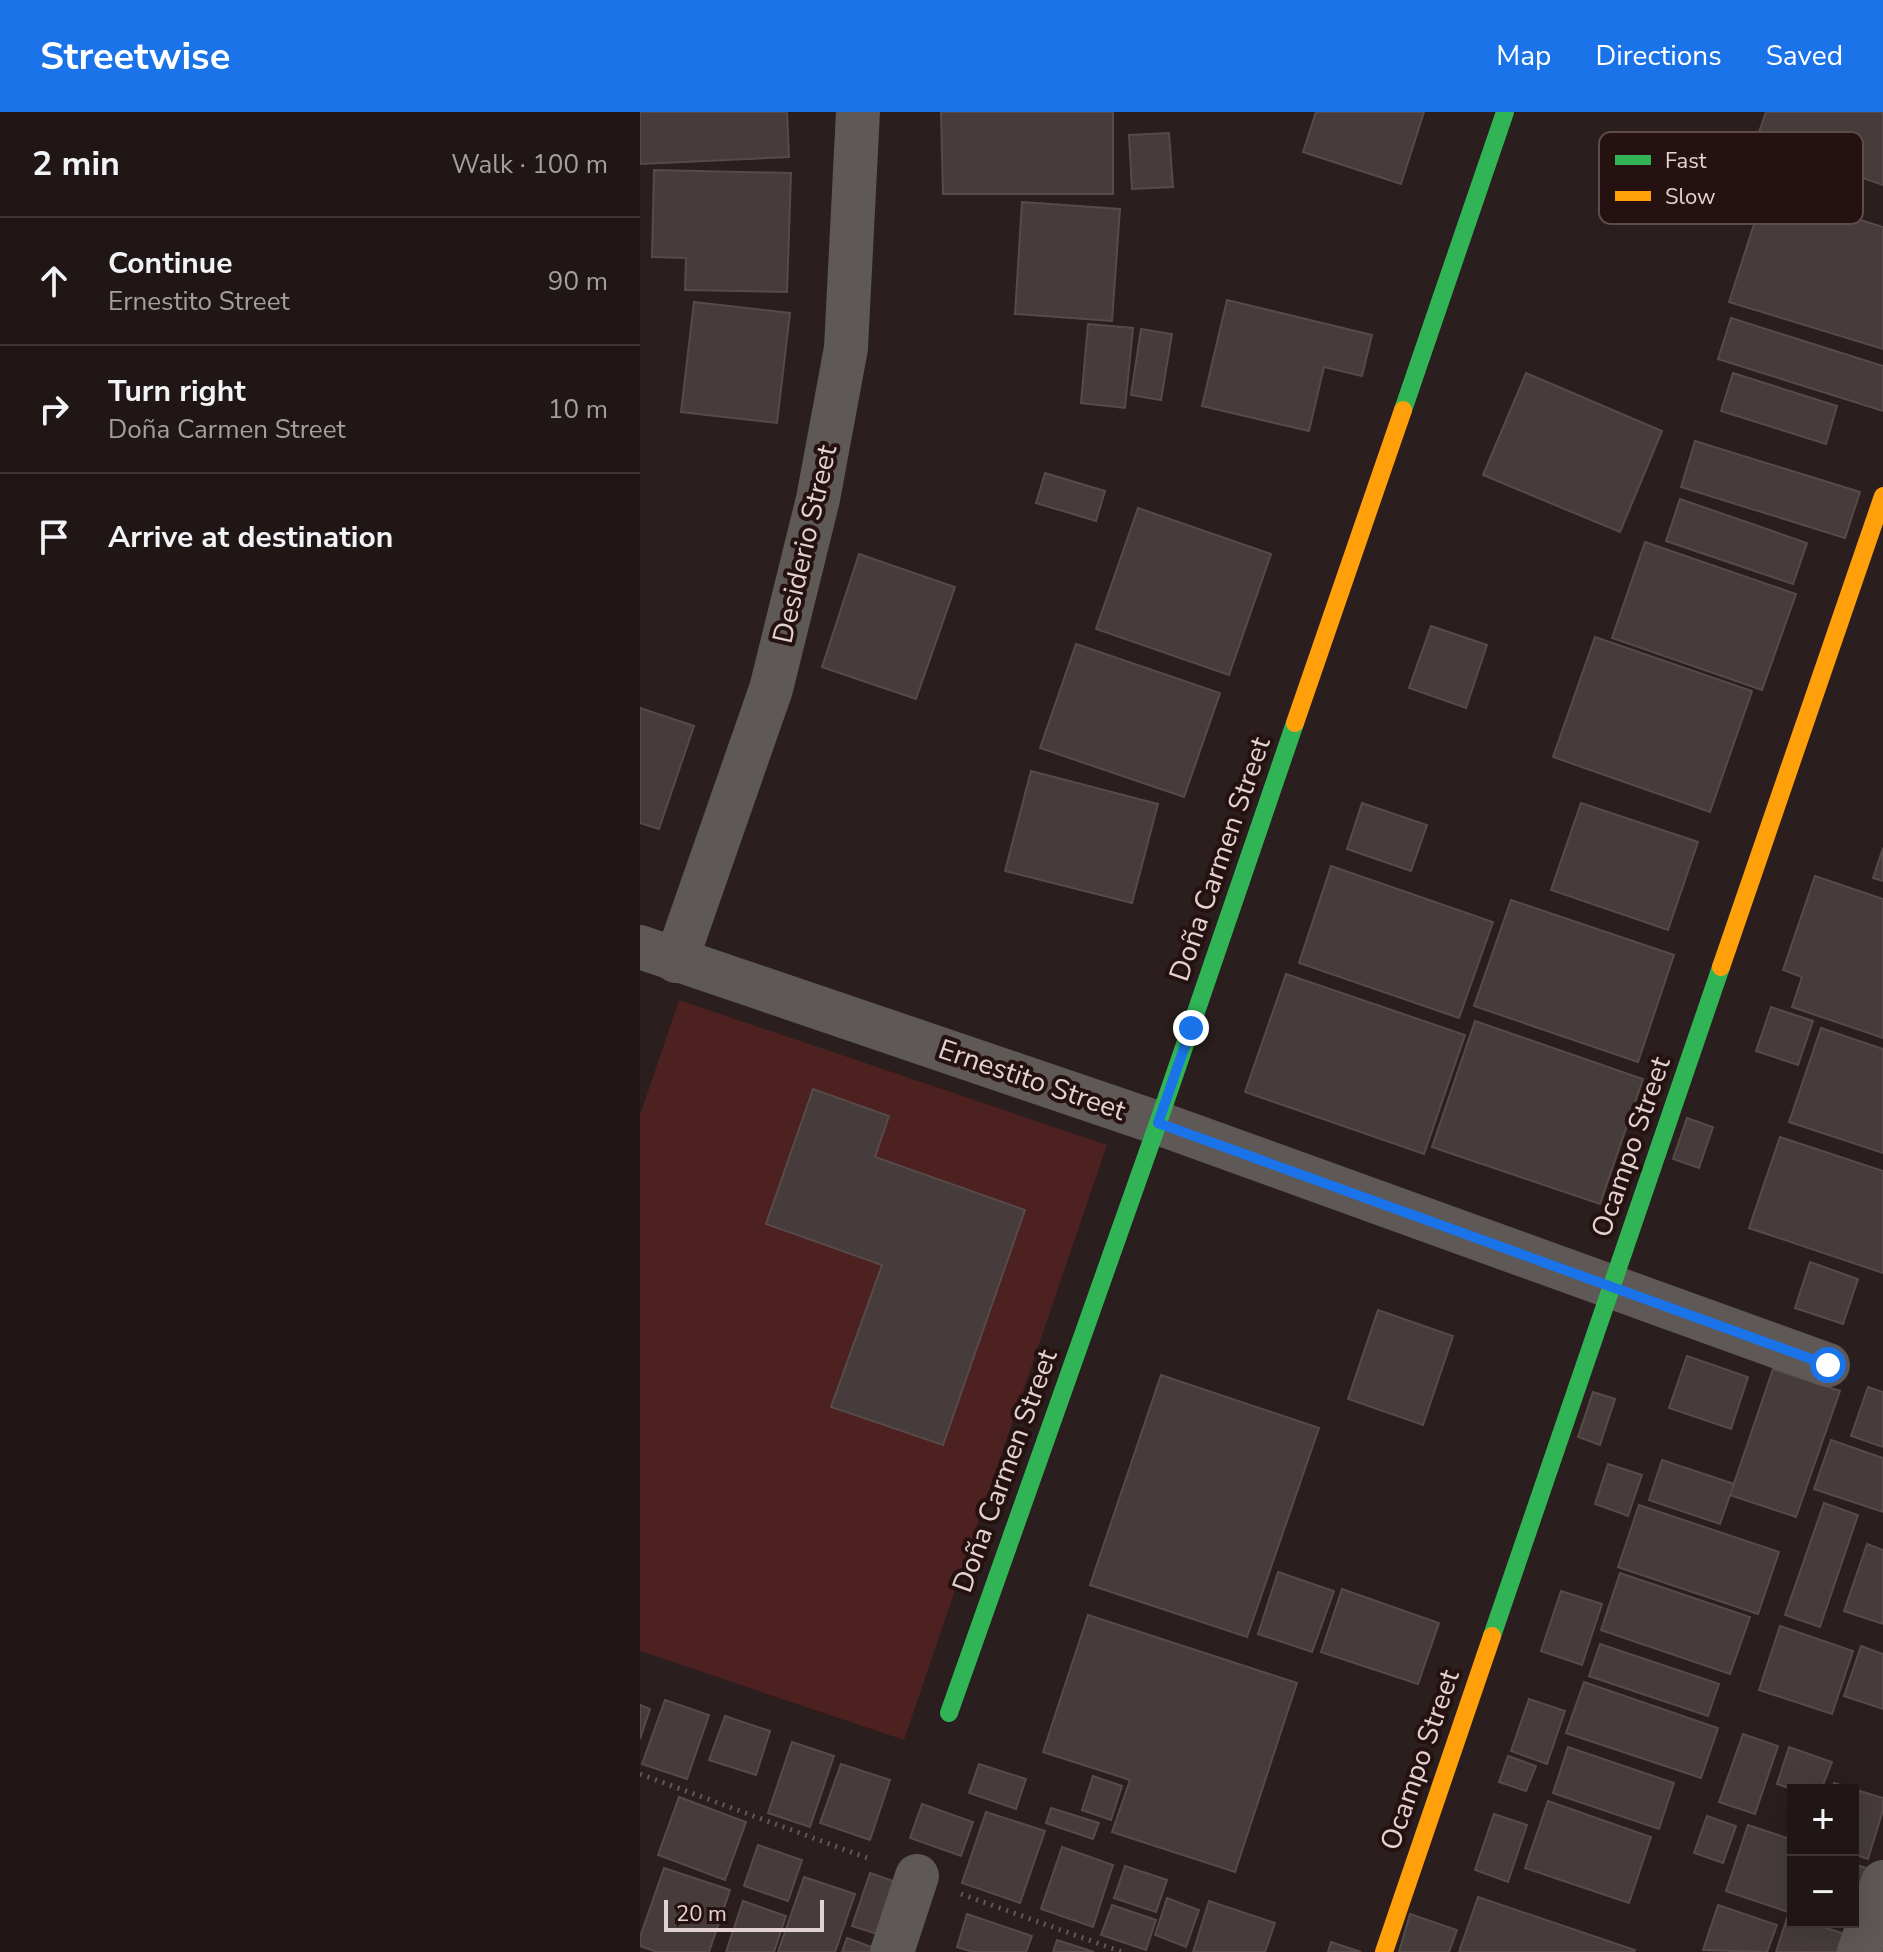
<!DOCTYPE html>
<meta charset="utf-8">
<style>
:root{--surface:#201616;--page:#2d2323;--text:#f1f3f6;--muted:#a29fa1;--line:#3d3535;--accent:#1a73e8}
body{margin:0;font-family:"Nunito Sans",sans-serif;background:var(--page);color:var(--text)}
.controls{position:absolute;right:24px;bottom:24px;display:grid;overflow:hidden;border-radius:0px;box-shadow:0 8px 32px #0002}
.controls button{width:72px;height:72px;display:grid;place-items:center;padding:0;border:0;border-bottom:2px solid var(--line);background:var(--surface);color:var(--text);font:40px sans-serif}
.scale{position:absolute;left:24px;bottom:20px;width:160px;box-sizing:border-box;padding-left:8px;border:4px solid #e2d3d2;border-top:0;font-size:22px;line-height:28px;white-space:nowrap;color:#e2d3d2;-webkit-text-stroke:6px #251110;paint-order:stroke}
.stop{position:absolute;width:24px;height:24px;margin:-18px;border:6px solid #1a73e8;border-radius:50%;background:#fff}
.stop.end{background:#1a73e8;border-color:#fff;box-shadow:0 2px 8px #0008}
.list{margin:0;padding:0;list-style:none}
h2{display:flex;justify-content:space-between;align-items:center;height:104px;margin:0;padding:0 32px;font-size:34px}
h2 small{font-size:26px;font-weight:400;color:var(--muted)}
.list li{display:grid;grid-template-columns:52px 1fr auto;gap:24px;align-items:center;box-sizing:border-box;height:128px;padding:0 32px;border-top:2px solid var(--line)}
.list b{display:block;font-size:30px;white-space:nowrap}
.list p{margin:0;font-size:26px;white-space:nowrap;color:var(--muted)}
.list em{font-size:26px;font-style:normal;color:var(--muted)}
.icon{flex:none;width:44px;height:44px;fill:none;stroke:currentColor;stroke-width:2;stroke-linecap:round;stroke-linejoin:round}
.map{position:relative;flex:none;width:1243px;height:1840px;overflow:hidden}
header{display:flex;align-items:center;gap:48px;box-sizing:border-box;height:112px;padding:0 40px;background:var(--accent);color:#fff}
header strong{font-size:38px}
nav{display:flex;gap:44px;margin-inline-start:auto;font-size:28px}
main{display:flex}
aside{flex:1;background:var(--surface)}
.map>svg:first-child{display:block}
.green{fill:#4c2120}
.building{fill:#453c3b;stroke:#564a4a;stroke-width:2}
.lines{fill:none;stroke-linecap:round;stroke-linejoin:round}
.path{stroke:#605a5a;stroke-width:5;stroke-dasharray:2 6;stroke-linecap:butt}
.street{stroke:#5e5857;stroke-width:44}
.fast{stroke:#30b455;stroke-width:18}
.slow{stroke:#ff9f0a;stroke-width:18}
.route{stroke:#1a73e8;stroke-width:10}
.labels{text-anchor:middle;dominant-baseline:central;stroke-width:8;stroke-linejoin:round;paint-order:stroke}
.street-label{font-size:28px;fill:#e2d3d2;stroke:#251110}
.key{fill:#251110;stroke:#5e4b4a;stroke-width:2}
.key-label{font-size:22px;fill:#e2d3d2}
</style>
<header>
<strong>Streetwise</strong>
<nav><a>Map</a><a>Directions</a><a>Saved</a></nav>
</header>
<main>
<aside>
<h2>2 min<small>Walk · 100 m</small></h2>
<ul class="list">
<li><svg class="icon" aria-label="ahead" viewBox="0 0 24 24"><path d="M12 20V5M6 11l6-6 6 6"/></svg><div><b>Continue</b><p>Ernestito Street</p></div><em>90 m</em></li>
<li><svg class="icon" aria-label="right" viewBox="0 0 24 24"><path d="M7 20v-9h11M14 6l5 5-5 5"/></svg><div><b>Turn right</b><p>Doña Carmen Street</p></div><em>10 m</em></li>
<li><svg class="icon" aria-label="arrive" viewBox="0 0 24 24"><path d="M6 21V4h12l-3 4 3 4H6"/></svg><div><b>Arrive at destination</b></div></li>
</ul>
</aside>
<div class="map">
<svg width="1243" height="1840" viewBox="0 0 1243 1840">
<rect width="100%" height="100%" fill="#2a1e1e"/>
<!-- green -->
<polygon class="green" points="39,888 467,1033 264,1628 0,1539 0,1003"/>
<!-- building -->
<g class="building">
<polygon points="0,0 147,0 149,45 0,52"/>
<polygon points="301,0 473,0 473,82 303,82"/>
<polygon points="676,0 784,0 761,72 663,40"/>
<polygon points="1126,0 1243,0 1243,73 1116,29"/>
<polygon points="529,21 533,75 492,77 489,23"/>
<polygon points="14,58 151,61 147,180 45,178 46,146 12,145"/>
<polygon points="1125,78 1243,115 1243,237 1089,190"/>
<polygon points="382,90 480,97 472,209 375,202"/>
<polygon points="587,188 732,223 722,264 684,255 669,319 562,294"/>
<polygon points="54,190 150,201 137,311 41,300"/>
<polygon points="1091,206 1243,254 1243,299 1078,247"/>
<polygon points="448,212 493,216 485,296 441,291"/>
<polygon points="501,217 532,222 521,288 491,283"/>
<polygon points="886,261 1022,319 980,420 843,363"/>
<polygon points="1093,261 1197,294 1186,332 1081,299"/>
<polygon points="1055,329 1220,380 1205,426 1041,375"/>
<polygon points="405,361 465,379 456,409 396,391"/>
<polygon points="1040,387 1167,431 1153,472 1026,429"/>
<polygon points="498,396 631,442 589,563 456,517"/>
<polygon points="1005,430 1156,482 1122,578 972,526"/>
<polygon points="219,442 315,475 276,587 182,555"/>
<polygon points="791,514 847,533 826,596 769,576"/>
<polygon points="955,525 1112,579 1070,700 913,645"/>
<polygon points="436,532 580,581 544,685 400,636"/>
<polygon points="0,596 54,614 19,717 0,711"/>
<polygon points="391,659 518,692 492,791 365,759"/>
<polygon points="722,691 787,713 771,759 707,737"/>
<polygon points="941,691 1058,730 1028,818 911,778"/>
<polygon points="1243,736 1243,769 1233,766"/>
<polygon points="691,754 853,810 819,906 659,851"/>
<polygon points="1175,764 1243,787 1243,926 1152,895 1162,865 1143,858"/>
<polygon points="871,788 1034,843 998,950 834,894"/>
<polygon points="646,862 825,923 784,1042 605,980"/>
<polygon points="1131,895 1173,909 1158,953 1116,939"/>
<polygon points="835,909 1003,967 960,1092 792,1035"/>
<polygon points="1181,916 1243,937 1243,1041 1149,1010"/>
<polygon points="173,977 249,1004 235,1045 385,1098 303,1333 191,1295 242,1153 126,1112"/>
<polygon points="1047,1006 1073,1015 1059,1056 1033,1047"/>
<polygon points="1140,1025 1243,1059 1243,1161 1109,1116"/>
<polygon points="1170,1150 1218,1167 1203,1212 1155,1196"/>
<polygon points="738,1198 813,1224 783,1313 708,1287"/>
<polygon points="1047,1244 1108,1265 1091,1317 1029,1296"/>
<polygon points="1133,1257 1200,1279 1156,1405 1090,1383"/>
<polygon points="521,1263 679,1316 607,1525 450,1473"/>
<polygon points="1228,1275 1243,1280 1243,1335 1211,1324"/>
<polygon points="953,1280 975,1287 960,1333 938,1325"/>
<polygon points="1191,1328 1243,1346 1243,1400 1174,1377"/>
<polygon points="1022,1348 1094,1372 1080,1412 1009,1388"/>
<polygon points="968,1352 1002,1363 988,1404 955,1392"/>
<polygon points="1184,1391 1218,1403 1180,1515 1145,1503"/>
<polygon points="999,1393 1139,1440 1118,1502 978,1455"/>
<polygon points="1227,1432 1243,1438 1243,1512 1204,1499"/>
<polygon points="638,1460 694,1479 672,1540 618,1522"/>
<polygon points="980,1461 1110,1505 1090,1562 961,1518"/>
<polygon points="702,1477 799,1511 778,1572 681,1540"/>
<polygon points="921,1479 962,1492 942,1553 901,1539"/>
<polygon points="448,1503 657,1571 595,1760 472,1720 490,1668 403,1640"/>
<polygon points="1140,1514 1213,1539 1192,1602 1119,1578"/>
<polygon points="960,1532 1079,1572 1068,1604 949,1564"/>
<polygon points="1221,1534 1243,1542 1243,1597 1204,1584"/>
<polygon points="944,1570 1078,1616 1061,1666 926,1621"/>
<polygon points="889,1587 925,1599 907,1652 871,1639"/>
<polygon points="25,1588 69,1603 47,1667 2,1652"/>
<polygon points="0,1593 10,1597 0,1627"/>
<polygon points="85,1604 130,1619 116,1663 69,1648"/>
<polygon points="1103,1622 1138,1634 1115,1702 1079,1690"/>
<polygon points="152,1630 194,1644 170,1715 128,1701"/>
<polygon points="928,1635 1034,1671 1019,1717 913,1681"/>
<polygon points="1149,1635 1192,1650 1181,1678 1155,1678 1137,1672"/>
<polygon points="868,1644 896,1654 886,1679 859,1670"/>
<polygon points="201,1652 250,1668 230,1728 180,1711"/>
<polygon points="339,1652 386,1667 376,1697 329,1681"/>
<polygon points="453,1664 482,1674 471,1708 442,1698"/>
<polygon points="1194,1671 1243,1686 1243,1698 1228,1747 1213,1742 1213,1678 1192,1678"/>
<polygon points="39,1685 106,1710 85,1768 18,1743"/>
<polygon points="908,1689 1011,1725 989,1791 885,1756"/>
<polygon points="282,1692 333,1710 321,1744 270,1726"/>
<polygon points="411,1696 459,1711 453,1727 406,1711"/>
<polygon points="346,1700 405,1719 380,1791 322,1771"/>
<polygon points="854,1702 887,1713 868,1770 835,1758"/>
<polygon points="1067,1704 1096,1714 1083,1751 1054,1741"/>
<polygon points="1108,1713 1153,1728 1151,1801 1086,1779"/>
<polygon points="118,1733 162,1748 148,1789 104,1774"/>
<polygon points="422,1735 473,1753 453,1815 401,1797"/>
<polygon points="1213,1752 1230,1757 1213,1808"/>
<polygon points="485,1754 527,1768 516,1800 474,1786"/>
<polygon points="24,1756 90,1778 69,1840 17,1840 0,1834 0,1825"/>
<polygon points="230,1761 265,1773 247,1825 212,1814"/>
<polygon points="164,1765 215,1782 195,1840 138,1840"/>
<polygon points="838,1785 995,1838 994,1840 819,1840"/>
<polygon points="527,1786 559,1798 546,1835 515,1823"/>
<polygon points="103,1789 146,1804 134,1840 86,1840"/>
<polygon points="569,1789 635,1811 625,1840 553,1840"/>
<polygon points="472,1793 516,1808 506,1838 461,1823"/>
<polygon points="1078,1793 1137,1813 1127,1840 1063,1838"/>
<polygon points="327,1802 392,1824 386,1840 333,1840 317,1835"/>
<polygon points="770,1802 817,1818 809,1840 759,1840"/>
<polygon points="1148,1803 1153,1805 1153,1810 1168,1810 1208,1823 1202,1840 1136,1840"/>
<polygon points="207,1826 237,1837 235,1840 202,1840"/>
<polygon points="417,1828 454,1840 413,1840"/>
<polygon points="691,1830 721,1840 688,1840"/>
</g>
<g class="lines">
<!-- path -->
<g class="path">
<polyline points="0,1662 230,1747"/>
<polyline points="321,1782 482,1840"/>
</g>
<!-- street -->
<g class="street">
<polyline points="0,835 518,1011 1188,1253"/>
<polyline points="36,849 131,577 178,387 206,236 218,0"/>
<polyline points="252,1840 277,1764"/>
<polyline points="1219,1840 1243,1770"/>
</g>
<!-- fast -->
<g class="fast">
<polyline points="763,298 865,0"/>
<polyline points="852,1524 1081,855"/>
<polyline points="309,1601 518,1011 655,611"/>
</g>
<!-- slow -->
<g class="slow">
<polyline points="655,611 763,298"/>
<polyline points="1081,855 1243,384"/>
<polyline points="744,1840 852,1524"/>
</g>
</g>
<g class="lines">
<!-- route -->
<polyline class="route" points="551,916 518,1011 1188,1253"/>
</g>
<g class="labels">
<!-- street labels -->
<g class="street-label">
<text transform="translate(165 432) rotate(-77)">Desiderio Street</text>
<text transform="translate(580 747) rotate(-71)">Doña Carmen Street</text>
<text transform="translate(392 968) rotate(19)">Ernestito Street</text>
<text transform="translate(991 1035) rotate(-71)">Ocampo Street</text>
<text transform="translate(365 1359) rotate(-70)">Doña Carmen Street</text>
<text transform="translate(780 1648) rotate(-71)">Ocampo Street</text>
</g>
</g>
<!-- legend -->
<rect x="959" y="20" width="264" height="92" rx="12" class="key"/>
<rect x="975" y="43" width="36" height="10" fill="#30b455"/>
<rect x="975" y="79" width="36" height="10" fill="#ff9f0a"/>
<g class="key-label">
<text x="1025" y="56">Fast</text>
<text x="1025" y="92">Slow</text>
</g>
</svg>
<div class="controls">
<button>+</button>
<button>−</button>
</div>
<div class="scale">20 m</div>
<div class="stop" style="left:1188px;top:1253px"></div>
<div class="stop end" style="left:551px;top:916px"></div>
</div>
</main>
